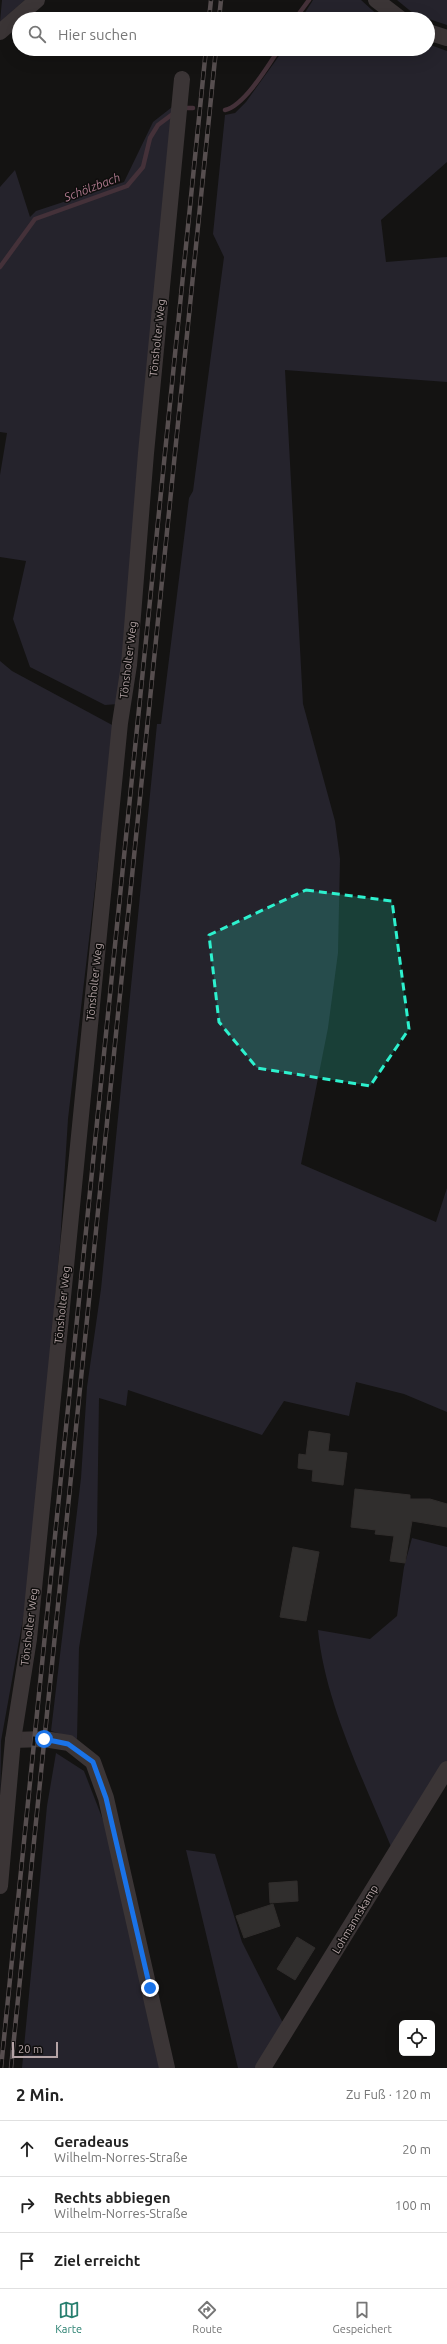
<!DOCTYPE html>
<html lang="de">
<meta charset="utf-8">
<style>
:root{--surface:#fff;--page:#f6f6f6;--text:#222;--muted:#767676;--line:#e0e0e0;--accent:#277f6f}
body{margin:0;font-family:Ubuntu,sans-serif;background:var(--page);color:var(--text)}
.controls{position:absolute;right:12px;bottom:12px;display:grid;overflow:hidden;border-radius:6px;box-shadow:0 4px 16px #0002}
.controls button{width:36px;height:36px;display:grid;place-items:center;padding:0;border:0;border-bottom:1px solid var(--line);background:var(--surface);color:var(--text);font:20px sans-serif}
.scale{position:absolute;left:12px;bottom:10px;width:46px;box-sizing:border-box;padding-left:4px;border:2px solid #b5a4a6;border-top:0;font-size:11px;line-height:14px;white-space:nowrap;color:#b5a4a6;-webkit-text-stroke:3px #0f0e0d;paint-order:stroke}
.stop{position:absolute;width:12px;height:12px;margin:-9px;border:3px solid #1a73e8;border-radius:50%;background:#fff}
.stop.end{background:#1a73e8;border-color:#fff;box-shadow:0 1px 4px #0008}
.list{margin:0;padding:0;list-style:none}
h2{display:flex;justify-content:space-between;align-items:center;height:52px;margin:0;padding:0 16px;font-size:17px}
h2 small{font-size:13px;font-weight:400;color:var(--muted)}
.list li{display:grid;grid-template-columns:26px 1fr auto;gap:12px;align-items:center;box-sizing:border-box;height:56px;padding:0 16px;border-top:1px solid var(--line)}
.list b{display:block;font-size:15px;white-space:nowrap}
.list p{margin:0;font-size:13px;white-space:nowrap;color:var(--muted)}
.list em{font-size:13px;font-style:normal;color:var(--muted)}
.icon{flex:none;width:22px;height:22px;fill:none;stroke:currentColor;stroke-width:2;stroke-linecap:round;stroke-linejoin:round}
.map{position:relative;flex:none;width:447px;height:2068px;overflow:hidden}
.search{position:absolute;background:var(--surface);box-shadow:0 4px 16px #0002;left:12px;right:12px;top:12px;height:44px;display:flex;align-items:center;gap:10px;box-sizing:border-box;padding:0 14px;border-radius:22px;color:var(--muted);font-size:15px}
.sheet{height:220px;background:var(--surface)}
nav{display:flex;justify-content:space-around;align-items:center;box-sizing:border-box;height:56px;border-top:1px solid var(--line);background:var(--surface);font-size:11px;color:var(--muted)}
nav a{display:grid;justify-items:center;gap:2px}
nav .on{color:var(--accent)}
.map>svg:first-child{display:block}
.green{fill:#25232c}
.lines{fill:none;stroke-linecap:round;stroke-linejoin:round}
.stream{stroke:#443139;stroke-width:4.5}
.building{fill:#302e2d;stroke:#302d2c}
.minor{stroke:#3b3536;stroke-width:16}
.rail-casing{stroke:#564e4f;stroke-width:4.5}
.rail{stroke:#0f0e0d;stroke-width:3;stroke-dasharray:9;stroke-linecap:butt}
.route{stroke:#1a73e8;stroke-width:5}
.marked{fill:#2df1ce;fill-opacity:0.2;stroke:#2df1ce;stroke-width:3;stroke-dasharray:8 5;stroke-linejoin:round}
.labels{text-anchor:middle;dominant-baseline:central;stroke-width:3;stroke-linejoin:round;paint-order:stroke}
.street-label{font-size:11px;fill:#b5a4a6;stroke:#0f0e0d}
.water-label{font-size:12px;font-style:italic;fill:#b07a8f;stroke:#0f0e0d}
</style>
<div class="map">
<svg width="447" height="2068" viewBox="0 0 447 2068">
<rect width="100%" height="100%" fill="#141312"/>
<!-- green -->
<g class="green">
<polygon points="2,0 25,0 0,22"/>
<polygon points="313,0 361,0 382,19 301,19"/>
<polygon points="397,0 447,0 447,25 414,14"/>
<polygon points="428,44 447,51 447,162 381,220 386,262 447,257 447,382 285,370 303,704 335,821 340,859 338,953 328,1028 301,1164 436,1222 447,1188 447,1412 404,1394 356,1382 349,1416 284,1401 262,1435 128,1390 126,1406 99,1398 97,1534 79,1648 77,1739 51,1731 81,1478 87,1387 101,1289 157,724 161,724 189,498 193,491 224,257 213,234 225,115 235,113 246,102 284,49 428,49"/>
<polygon points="176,104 118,704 105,705 30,667 13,619 26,561 0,557 0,475 7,433 0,432 0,187 15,170 30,217 36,211 124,182 153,122"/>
<polygon points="0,661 12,671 114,726 68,1119 60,1244 30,1580 1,1741 0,1807"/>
<path d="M412,1538L447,1547V1761L392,1849C364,1781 325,1703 318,1630L370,1639L397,1616L404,1567Z"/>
<polygon points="56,1753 84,1771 110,1838 161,2068 22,2068 47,1806"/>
<polygon points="186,1850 215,1854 242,1942 285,2027 257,2068 238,2068"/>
</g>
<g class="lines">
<!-- stream -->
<g class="stream">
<polyline points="295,19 309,0"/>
<polyline points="186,108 193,108"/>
<path d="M225,110C244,106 268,66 279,49"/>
<polyline points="0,267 35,219 127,186 143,167 150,138 158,125 174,113"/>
</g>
</g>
<!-- building -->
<g class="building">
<polygon points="309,1431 330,1434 328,1451 347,1453 343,1485 312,1481 313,1470 298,1468 299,1454 306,1455"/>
<polygon points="355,1489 410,1495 410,1499 430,1499 447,1504 447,1527 412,1521 405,1563 390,1561 394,1536 375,1534 376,1530 351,1527"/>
<polygon points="293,1547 319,1552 306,1621 280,1617"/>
<polygon points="297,1881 298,1901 270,1903 269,1883"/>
<polygon points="273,1904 280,1926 244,1938 236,1916"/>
<polygon points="297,1937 315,1948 295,1980 277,1969"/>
</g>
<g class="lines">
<!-- minor -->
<g class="minor">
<polyline points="376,0 401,19"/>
<polyline points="0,32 37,0"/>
<polyline points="428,32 447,38"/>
<polyline points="13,1740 44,1739 69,1743 93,1762 106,1798 167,2068"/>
<polyline points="0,1886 13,1740 29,1639 120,723 129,665 146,453 182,79"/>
<polyline points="263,2068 447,1769"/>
</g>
<!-- rail casing -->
<g class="rail-casing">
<g id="rail">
<polyline points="209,19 211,0"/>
<polyline points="219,19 221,0"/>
<polyline points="1,2068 206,49"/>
<polyline points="11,2068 216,49"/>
</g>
</g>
<!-- rail -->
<use href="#rail" class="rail"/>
</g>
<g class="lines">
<!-- route -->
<polyline class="route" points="44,1739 68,1744 93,1762 106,1798 150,1988"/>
</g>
<!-- marked area -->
<path class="marked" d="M306,890L392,901L409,1029L370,1086L257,1068L219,1022L209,935Z"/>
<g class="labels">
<!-- street labels -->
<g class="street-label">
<text transform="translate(157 338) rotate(-84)">Tönsholter Weg</text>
<text transform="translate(128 660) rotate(-83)">Tönsholter Weg</text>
<text transform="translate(94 982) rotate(-84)">Tönsholter Weg</text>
<text transform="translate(62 1305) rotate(-84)">Tönsholter Weg</text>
<text transform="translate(29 1627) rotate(-83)">Tönsholter Weg</text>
<text transform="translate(355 1919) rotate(-59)">Lohmannskamp</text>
</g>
<!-- water labels -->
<g class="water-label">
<text transform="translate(92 187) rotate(-21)">Schölzbach</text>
</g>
</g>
</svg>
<div class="controls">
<button><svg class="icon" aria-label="locate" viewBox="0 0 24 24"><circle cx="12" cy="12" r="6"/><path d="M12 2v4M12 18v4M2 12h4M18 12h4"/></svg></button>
</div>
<div class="scale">20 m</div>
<div class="stop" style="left:44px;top:1739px"></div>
<div class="stop end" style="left:150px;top:1988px"></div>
<div class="search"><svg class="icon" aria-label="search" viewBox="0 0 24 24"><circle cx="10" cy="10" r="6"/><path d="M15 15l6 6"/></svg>Hier suchen</div>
</div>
<section class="sheet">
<h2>2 Min.<small>Zu Fuß · 120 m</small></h2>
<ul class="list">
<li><svg class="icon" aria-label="ahead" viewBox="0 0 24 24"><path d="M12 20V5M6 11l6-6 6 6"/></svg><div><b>Geradeaus</b><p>Wilhelm-Norres-Straße</p></div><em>20 m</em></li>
<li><svg class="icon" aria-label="right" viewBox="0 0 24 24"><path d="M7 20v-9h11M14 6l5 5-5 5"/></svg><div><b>Rechts abbiegen</b><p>Wilhelm-Norres-Straße</p></div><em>100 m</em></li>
<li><svg class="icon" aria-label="arrive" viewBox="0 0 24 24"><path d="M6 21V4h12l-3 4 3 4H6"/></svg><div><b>Ziel erreicht</b></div></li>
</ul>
</section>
<nav>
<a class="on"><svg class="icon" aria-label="map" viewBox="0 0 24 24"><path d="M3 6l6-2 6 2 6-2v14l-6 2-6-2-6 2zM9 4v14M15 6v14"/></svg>Karte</a>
<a><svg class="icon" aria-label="directions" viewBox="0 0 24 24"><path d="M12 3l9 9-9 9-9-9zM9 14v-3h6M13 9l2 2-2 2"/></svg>Route</a>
<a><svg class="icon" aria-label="saved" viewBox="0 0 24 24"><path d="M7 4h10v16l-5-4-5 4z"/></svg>Gespeichert</a>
</nav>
